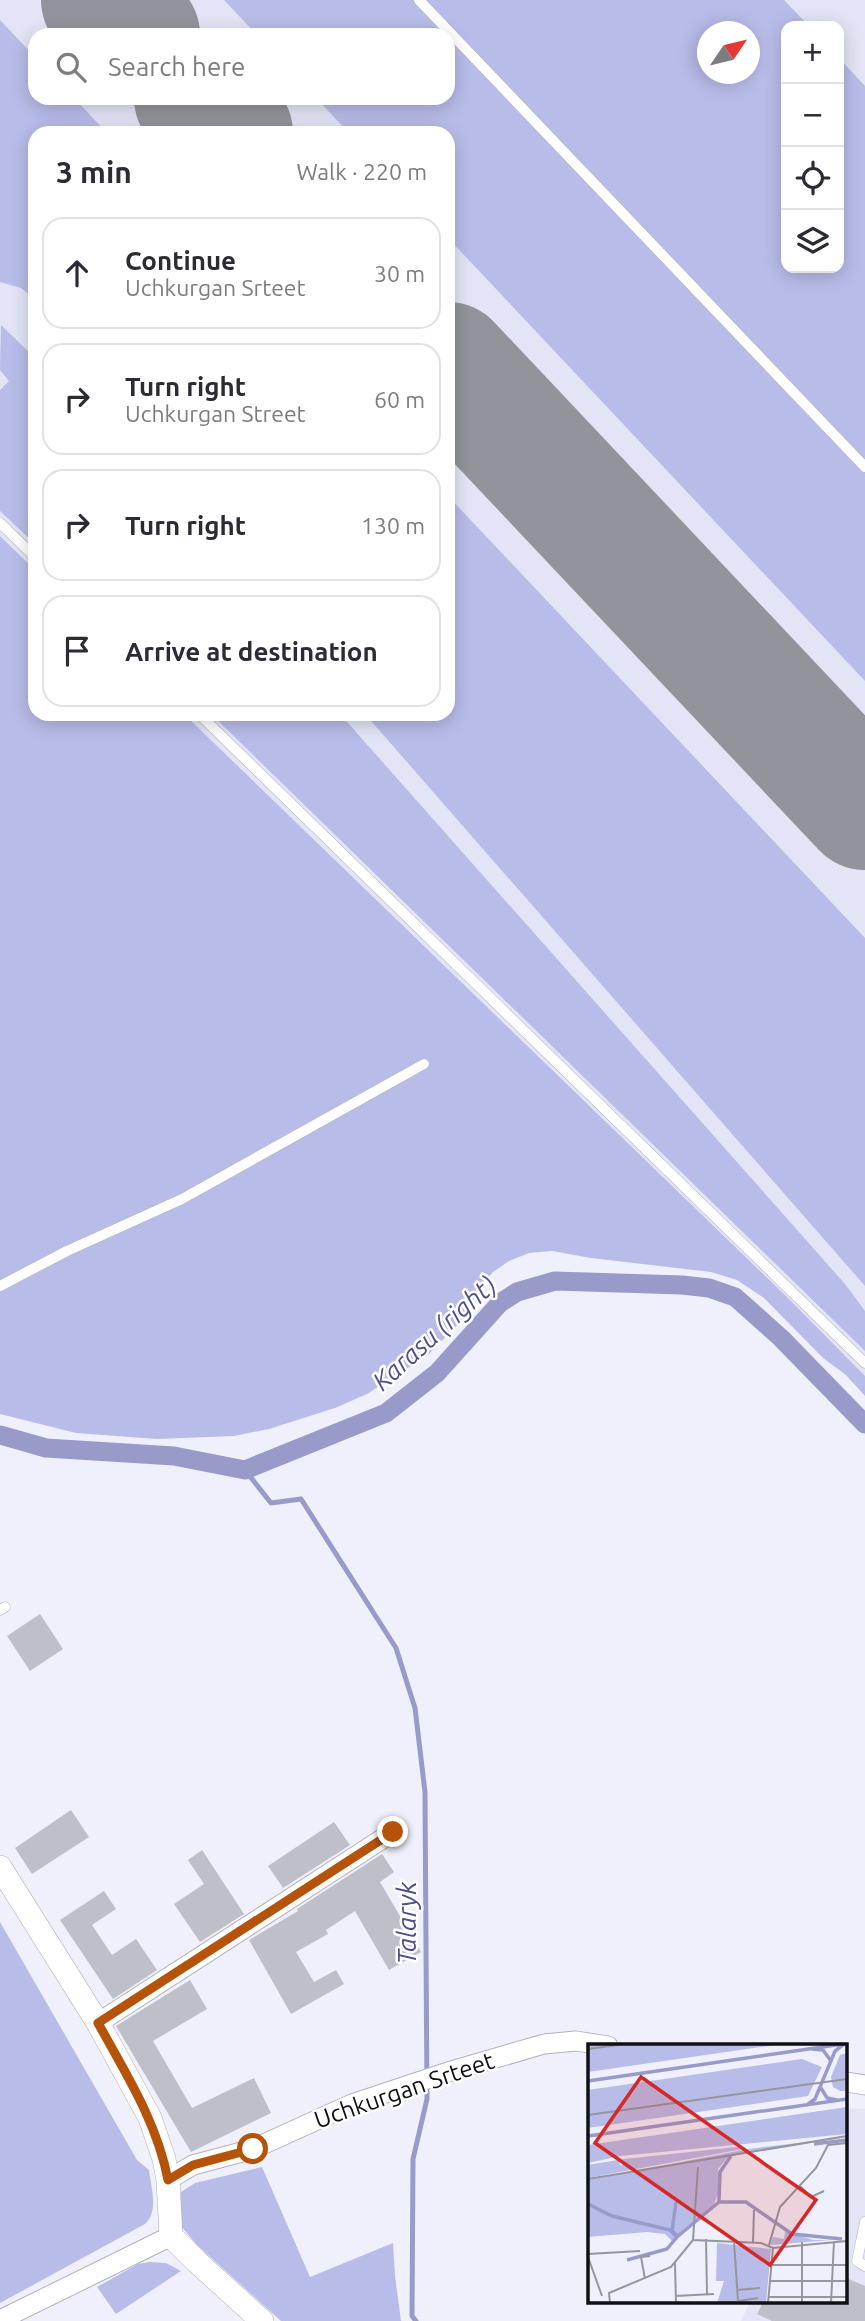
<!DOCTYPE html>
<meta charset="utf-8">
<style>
:root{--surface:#fff;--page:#f7f7f7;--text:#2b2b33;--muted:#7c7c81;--line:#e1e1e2}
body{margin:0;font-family:Ubuntu,sans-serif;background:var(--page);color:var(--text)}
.controls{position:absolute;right:21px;top:21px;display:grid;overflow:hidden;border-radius:14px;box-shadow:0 4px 18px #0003}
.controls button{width:63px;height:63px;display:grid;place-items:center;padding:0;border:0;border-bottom:2px solid var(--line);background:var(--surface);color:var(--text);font:35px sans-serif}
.compass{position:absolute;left:697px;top:21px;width:63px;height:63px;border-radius:50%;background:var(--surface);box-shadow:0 4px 18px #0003;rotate:55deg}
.stop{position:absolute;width:21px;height:21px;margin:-16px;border:5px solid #b45309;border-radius:50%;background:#fff}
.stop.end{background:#b45309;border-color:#fff;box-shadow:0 2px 7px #0008}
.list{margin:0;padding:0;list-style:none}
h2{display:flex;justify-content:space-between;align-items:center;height:91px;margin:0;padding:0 28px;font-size:30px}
h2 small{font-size:23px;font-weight:400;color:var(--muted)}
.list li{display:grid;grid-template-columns:46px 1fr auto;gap:21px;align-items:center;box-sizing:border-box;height:112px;margin:0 14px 14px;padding:0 14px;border:2px solid var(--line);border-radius:21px}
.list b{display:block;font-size:26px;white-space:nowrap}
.list p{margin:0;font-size:23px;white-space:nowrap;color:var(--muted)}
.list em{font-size:23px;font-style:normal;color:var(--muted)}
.icon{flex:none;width:38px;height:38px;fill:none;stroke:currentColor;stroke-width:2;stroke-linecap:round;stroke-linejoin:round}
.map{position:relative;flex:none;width:865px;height:2321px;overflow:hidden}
.search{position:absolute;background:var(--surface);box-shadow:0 4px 18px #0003;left:28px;top:28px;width:427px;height:77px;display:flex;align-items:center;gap:18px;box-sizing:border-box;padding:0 24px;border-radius:21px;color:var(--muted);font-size:26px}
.panel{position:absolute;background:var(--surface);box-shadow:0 4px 18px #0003;left:28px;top:126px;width:427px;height:595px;border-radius:21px}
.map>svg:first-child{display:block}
.built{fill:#e3e5f7;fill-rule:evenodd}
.green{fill:#b8bce9;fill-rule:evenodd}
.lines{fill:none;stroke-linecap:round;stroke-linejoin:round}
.stream{stroke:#989bc9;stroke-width:5}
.canal{stroke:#989bc9;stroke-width:19}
.runway{stroke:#92949b;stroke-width:126}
.building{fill:#bebfc9}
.service-casing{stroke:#b1b2bd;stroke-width:11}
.minor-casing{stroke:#b1b2bd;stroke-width:21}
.tertiary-casing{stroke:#b1b2bd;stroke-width:24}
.service{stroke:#fff;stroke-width:10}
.minor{stroke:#fff;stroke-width:19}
.tertiary{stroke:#fff;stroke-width:23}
.route{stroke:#b45309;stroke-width:9}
.labels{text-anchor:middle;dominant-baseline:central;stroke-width:5;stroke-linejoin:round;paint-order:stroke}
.street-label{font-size:24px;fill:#0f1013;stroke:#fff}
.water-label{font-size:26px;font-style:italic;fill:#4d4e8b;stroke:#fff}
.inset-river{fill:none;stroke:#989bc9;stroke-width:3.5}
.inset-road{fill:none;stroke:#95969e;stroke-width:2}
.view{fill:#d62828;fill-opacity:0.15;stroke:#d62828;stroke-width:3.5}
.inset-edge{fill:none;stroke:#0f1013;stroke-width:3.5}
</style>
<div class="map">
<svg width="865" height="2321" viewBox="0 0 865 2321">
<rect width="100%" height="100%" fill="#eff0fb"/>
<!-- built -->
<g class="built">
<path d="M0,0H865V1376L787,1297L184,714H448V133H35V570L0,536ZM786,26H839V268H786ZM708,32H750V74H708ZM35,35H448V98H35Z"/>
<polygon points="846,2108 865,2109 865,2321 741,2321 750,2302 846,2302"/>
</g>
<!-- green -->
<g class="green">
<path d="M224,0H784L809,26H786V268H839V58L865,86V681L448,238V133H349L316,98H448V35H257ZM708,32H750V74H708Z"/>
<polygon points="0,20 35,57 35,98 74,98 107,133 35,133 35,299 21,288 0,282"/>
<polygon points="1,325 35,358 35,544 0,511 0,390 9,381 0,370"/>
<polygon points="448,496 865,938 865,1286 365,714 448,714"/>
<polygon points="0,536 35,570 35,714 184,714 787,1297 865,1376 865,1396 846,1375 823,1358 764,1298 737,1280 711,1272 591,1258 552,1251 529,1253 509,1261 493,1272 481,1286 464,1318 428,1355 367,1394 335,1408 269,1429 234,1436 157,1439 76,1433 0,1414"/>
<polygon points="211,714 340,714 845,1284 865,1311 865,1351"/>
<path d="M0,1922L137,2160L149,2170C151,2188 159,2211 145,2224L0,2303Z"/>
<polygon points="262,2167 310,2277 393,2243 395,2276 401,2321 281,2321 197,2245 180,2225 181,2192 195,2183"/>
<polygon points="149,2262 166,2263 181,2271 116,2314 97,2287 138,2264"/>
</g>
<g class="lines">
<!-- stream -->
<polyline class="stream" points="245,1470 271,1503 301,1499 396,1648 415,1708 425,1792 427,2099 413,2159 412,2316 416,2321"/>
<!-- canal -->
<polyline class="canal" points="0,1435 46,1448 174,1456 245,1470 386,1413 437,1373 500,1303 517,1292 555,1281 682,1285 709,1288 735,1297 781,1338 865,1424"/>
<!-- runway -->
<g class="runway">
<polyline points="104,0 137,35"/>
<polyline points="197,98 230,133"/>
<polyline points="448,365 865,807"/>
</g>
</g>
<!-- building -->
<g class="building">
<polygon points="40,1614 63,1649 30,1671 7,1636"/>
<polygon points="71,1810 89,1837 32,1874 15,1848"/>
<polygon points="334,1822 350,1845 283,1888 268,1866"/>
<polygon points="202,1850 244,1914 200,1942 174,1904 204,1884 188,1860"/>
<polygon points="382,1854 394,1872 380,1882 421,1952 389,1970 355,1911 326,1930 328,1934 296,1952 314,1982 336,1970 344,1984 291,2014 249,1940 298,1911 297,1909"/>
<polygon points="104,1891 116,1909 92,1925 112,1955 136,1939 157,1970 113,1999 60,1920"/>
<polygon points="190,1980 207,2009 153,2041 192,2108 254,2078 271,2113 191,2152 116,2026"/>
<polygon points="846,2278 865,2286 865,2321 772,2321 757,2314 763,2302 846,2302"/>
</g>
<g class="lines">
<!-- service casing -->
<g class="service-casing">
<g id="service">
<polyline points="419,0 865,467"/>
<polyline points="0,523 35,557"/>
<polyline points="199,714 865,1363"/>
<polyline points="0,1286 67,1251 182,1199 424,1064"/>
<polyline points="0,1610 5,1607"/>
<polyline points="865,2222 857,2261 865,2266"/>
</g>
</g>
<!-- minor casing -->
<g class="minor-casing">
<g id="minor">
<polyline points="98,2023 393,1832"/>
<polyline points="846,2082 865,2085"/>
<polyline points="168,2180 193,2165 253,2149 352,2104 451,2071 544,2044 576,2041 608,2046"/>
<polyline points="0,2320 171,2236"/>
</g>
</g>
<!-- tertiary casing -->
<g class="tertiary-casing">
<polyline id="tertiary" points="0,1867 98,2023 150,2118 164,2159 168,2180 171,2236 197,2262 262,2321"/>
</g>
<!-- service -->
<use href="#service" class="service"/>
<!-- minor -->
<use href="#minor" class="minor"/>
<!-- tertiary -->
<use href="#tertiary" class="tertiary"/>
</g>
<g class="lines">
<!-- route -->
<path class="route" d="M253,2149L193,2165L168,2180C157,2122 126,2074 98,2023L393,1832"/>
</g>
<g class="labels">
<!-- street labels -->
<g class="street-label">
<text transform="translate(404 2090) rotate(-19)">Uchkurgan Srteet</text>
</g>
<!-- water labels -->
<g class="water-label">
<text transform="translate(434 1333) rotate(-42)">Karasu (right)</text>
<text transform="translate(406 1923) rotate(-90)">Talaryk</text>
</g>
</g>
<!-- overview -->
<g transform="translate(588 2044)">
<rect width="259" height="259" fill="#eff0fb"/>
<path d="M0,0H194L0,28ZM259,9V47H252L245,43L243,33L252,11ZM214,15L234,23L220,52L0,84V46ZM259,63V90L32,112L0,119V101ZM259,93L141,112L130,125L132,145L126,160L84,197L77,190L59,188L0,193V136L160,105ZM149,103L160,104L0,134V121L30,116L33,122L36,118L32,116L36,115ZM197,188L226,196H243L182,201L185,193L196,195ZM129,199L183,205L178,259H129L136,237H128Z" fill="#b8bce9"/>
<path class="inset-river" d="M224,5L235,6L243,17M0,37L255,0M233,44L239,54L249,56M220,60L227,55L247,7L256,0M0,92L259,55M226,100L259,96M88,158L84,187L91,193M131,158H158L204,190L254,195M0,160L24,172L82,186L89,193L131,158L132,128L143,112M39,216L79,205L89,193"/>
<path class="inset-road" d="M0,5L37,0M0,71L259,35M0,135L259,92M212,142L223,153L236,147M118,195L119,250M105,196L173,199L185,204L259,197M105,196L110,123M146,197L150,257M165,198L166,166M181,201L192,163L228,124L240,101L259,99M0,210L52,207M0,213L14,252M87,219L88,259M182,221H259M57,235L53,213L62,212M181,237H259M149,246L172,244M87,252L126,250M180,253H259M22,259L21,249L83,223L105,196M138,259L170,254M180,259L185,204M214,259V198M243,259L246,197"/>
<path class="view" d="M53,33L228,156L182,221L7,99Z"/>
<rect width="259" height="259" class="inset-edge"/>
</g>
</svg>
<div class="controls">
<button>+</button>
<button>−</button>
<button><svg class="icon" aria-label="locate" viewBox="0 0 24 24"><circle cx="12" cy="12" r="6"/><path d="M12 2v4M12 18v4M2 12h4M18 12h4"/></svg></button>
<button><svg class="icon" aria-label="layers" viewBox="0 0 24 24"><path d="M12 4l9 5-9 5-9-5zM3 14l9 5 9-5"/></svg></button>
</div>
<svg class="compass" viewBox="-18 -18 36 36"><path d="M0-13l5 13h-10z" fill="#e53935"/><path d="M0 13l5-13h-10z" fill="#7c7c81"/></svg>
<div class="stop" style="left:253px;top:2149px"></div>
<div class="stop end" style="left:393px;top:1832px"></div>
<div class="search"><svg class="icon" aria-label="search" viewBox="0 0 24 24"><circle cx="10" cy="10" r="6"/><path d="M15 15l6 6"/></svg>Search here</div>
<section class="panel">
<h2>3 min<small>Walk · 220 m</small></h2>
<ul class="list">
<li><svg class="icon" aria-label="ahead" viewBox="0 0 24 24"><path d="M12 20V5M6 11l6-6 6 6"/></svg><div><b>Continue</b><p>Uchkurgan Srteet</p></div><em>30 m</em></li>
<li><svg class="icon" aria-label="right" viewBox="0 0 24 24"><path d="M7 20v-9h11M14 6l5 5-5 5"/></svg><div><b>Turn right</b><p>Uchkurgan Street</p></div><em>60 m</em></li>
<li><svg class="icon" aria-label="right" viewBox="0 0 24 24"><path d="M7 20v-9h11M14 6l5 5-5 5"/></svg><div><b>Turn right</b></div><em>130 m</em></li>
<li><svg class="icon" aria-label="arrive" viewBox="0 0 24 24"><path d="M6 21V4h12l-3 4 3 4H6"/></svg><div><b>Arrive at destination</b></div></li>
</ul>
</section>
</div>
